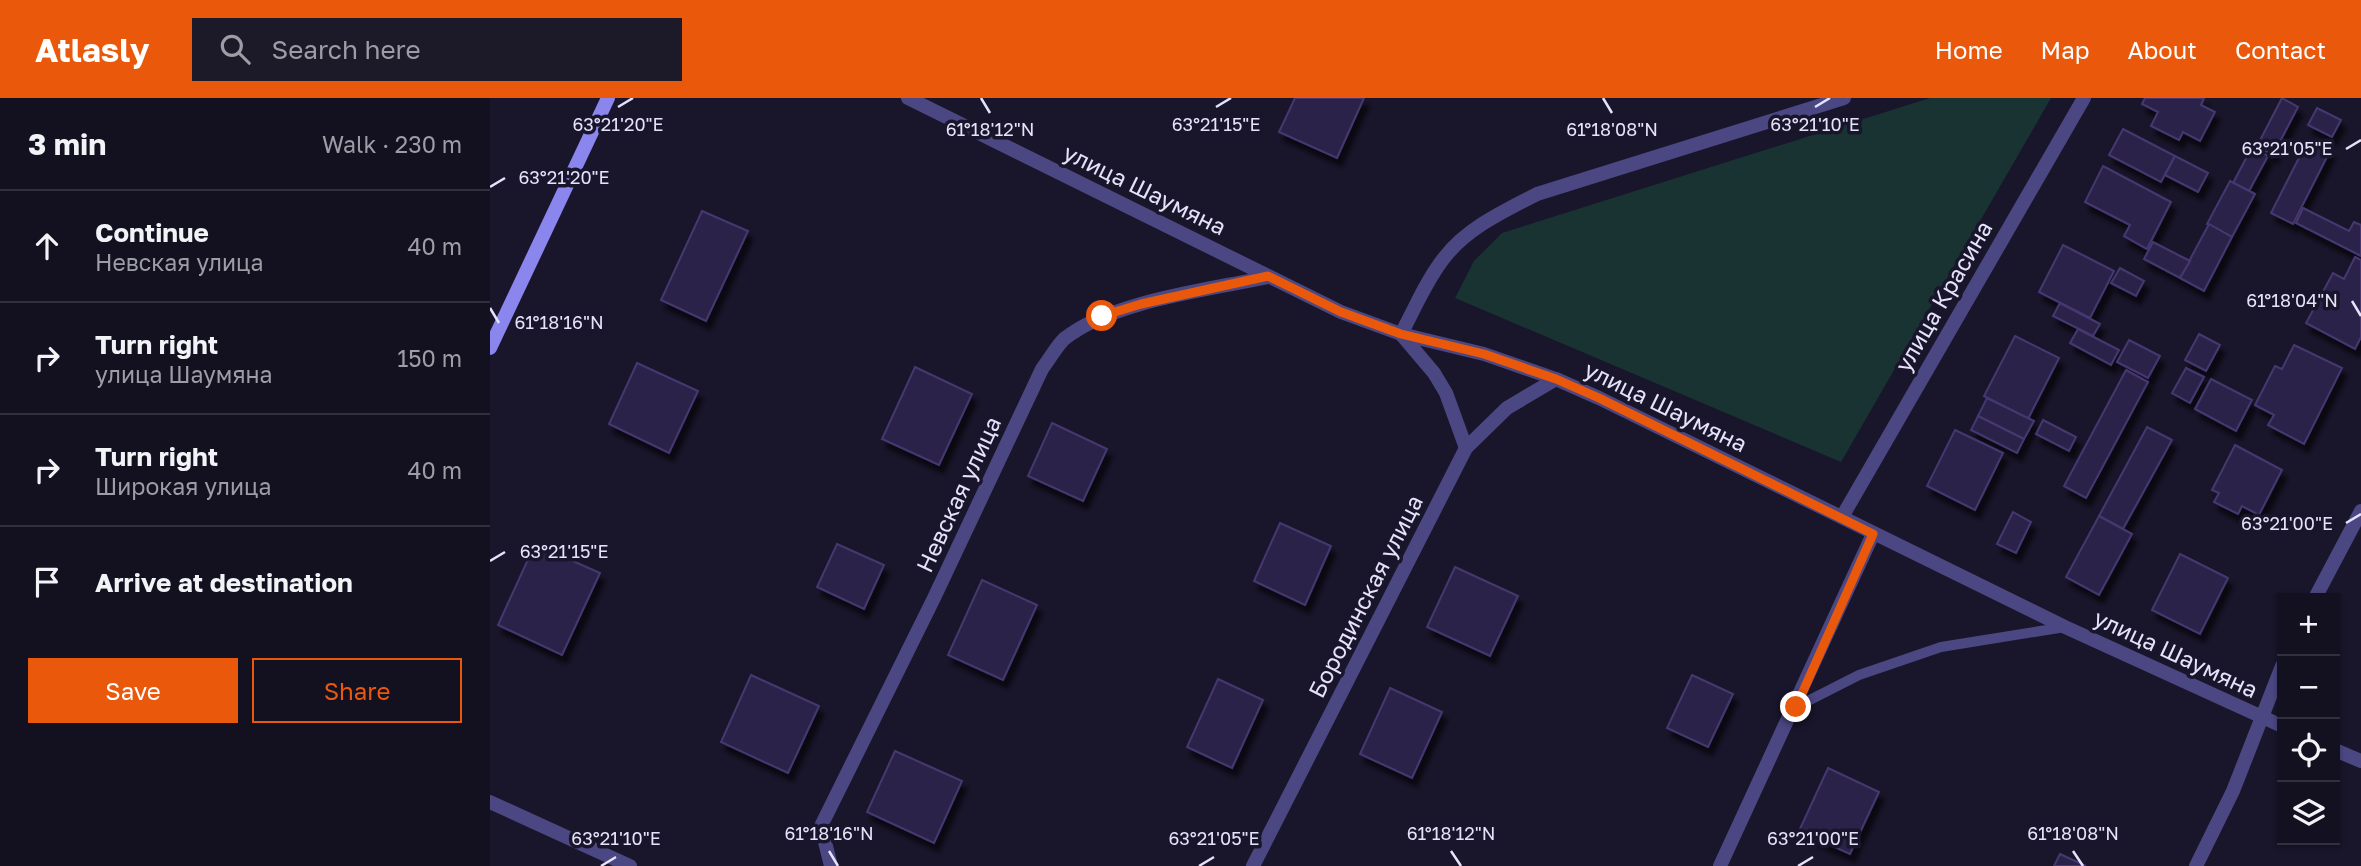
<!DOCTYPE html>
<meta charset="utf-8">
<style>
:root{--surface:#131020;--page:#1c1929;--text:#f1f3f6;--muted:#9d9da5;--line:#32303e;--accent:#ea580c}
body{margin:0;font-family:"Golos Text",sans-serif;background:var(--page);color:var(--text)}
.controls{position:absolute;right:21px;bottom:21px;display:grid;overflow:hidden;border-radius:0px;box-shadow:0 2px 5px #0004}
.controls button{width:63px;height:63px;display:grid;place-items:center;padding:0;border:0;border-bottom:2px solid var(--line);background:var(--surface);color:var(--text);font:35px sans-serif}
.stop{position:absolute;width:21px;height:21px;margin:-16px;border:5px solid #ea580c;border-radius:50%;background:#fff}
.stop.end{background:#ea580c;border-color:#fff;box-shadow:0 2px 7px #0008}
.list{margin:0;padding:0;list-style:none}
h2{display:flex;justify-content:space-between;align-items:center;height:91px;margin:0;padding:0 28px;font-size:30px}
h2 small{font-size:23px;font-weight:400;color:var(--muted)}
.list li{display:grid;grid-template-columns:46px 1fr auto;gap:21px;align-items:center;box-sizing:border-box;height:112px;padding:0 28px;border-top:2px solid var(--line)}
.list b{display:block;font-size:26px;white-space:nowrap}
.list p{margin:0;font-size:23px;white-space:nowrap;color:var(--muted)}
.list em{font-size:23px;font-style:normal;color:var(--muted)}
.actions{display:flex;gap:14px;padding:21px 28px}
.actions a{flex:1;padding:16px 0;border:2px solid var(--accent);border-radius:0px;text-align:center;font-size:24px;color:var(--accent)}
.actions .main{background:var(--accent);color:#fff}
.icon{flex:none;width:38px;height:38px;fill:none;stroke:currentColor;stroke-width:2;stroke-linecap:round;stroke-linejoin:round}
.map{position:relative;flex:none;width:1871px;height:768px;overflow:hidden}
header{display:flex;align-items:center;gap:42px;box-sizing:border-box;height:98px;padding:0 35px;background:var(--accent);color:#fff}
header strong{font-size:33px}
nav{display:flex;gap:38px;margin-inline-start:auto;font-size:24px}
.search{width:490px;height:63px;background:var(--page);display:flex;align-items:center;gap:18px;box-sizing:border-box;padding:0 24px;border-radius:0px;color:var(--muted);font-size:26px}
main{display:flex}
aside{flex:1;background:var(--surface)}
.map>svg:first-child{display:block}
.green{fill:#193333}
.building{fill:#2c2448;stroke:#453971;stroke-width:2;filter:url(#shadow)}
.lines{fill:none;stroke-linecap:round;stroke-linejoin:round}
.lane{stroke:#4a4782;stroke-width:10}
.street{stroke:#4a4782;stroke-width:14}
.secondary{stroke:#8a86ee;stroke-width:14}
.route{stroke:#ea580c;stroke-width:9}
.ticks{fill:none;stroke:#e5e2fb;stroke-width:2.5}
.labels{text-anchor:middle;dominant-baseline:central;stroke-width:7;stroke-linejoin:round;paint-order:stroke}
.street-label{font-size:23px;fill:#e5e2fb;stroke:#19152a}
.ticks-label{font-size:18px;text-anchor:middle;fill:#e5e2fb;stroke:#19152a;stroke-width:7;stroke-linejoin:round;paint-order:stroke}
</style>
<header>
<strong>Atlasly</strong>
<div class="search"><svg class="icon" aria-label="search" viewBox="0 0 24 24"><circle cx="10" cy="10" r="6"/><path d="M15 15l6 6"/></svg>Search here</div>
<nav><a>Home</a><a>Map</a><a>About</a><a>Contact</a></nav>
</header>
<main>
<aside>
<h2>3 min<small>Walk · 230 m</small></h2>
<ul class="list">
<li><svg class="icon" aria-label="ahead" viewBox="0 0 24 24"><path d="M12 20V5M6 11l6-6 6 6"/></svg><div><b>Continue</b><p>Невская улица</p></div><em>40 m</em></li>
<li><svg class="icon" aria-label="right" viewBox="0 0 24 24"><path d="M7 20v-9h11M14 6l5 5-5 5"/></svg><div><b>Turn right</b><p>улица Шаумяна</p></div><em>150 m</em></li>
<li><svg class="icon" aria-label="right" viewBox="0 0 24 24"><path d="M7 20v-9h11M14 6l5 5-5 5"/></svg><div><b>Turn right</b><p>Широкая улица</p></div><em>40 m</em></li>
<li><svg class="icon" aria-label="arrive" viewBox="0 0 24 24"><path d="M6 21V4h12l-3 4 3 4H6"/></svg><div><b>Arrive at destination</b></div></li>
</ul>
<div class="actions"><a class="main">Save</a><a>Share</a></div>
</aside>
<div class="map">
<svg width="1871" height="768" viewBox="0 0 1871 768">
<defs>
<filter id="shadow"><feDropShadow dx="4.5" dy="8" stdDeviation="2" flood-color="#0009"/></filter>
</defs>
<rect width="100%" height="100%" fill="#19152a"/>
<!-- green -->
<polygon class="green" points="1440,0 1561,0 1351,364 965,200 984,163 1012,135"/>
<!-- building -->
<g class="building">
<polygon points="805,0 874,0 847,60 789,34"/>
<polygon points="1655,0 1714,0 1711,7 1725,14 1710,43 1693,34 1689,42 1661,28 1668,14 1652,6"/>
<polygon points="1792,0 1808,9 1783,57 1767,48"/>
<polygon points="1827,10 1851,22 1842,39 1818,27"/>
<polygon points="1633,31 1685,58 1671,84 1619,57"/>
<polygon points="1818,42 1840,53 1803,126 1781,115"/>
<polygon points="1762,49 1778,58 1759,93 1743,85"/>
<polygon points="1685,58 1718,75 1708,94 1675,77"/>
<polygon points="1613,68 1681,104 1657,151 1634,138 1640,127 1595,104"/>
<polygon points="1740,83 1765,96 1742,139 1717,126"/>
<polygon points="1813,110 1859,133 1864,124 1871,127 1871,158 1806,125"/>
<polygon points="212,113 258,133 216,223 171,202"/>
<polygon points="1719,126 1742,139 1714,193 1690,180"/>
<polygon points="1663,144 1700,163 1690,180 1654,161"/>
<polygon points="1573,147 1624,173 1600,220 1549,194"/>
<polygon points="1865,159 1871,162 1871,239 1865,251 1816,225 1843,175 1854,181"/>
<polygon points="1630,170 1654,183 1646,198 1621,185"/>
<polygon points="1570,205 1610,226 1603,238 1563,218"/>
<polygon points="1588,231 1629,252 1621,267 1580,245"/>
<polygon points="1709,236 1730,247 1716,273 1695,262"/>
<polygon points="1525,238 1569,260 1538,321 1494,298"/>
<polygon points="1639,242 1670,258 1658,280 1627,264"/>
<polygon points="1804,247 1852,270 1814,346 1778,327 1784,317 1765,307 1785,268 1792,271"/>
<polygon points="147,265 208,293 179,355 119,326"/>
<polygon points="425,269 482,296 449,367 392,341"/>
<polygon points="1696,270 1714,279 1700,305 1682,295"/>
<polygon points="1636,272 1658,284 1596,400 1574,388"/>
<polygon points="1721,281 1762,302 1746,333 1705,311"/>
<polygon points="1497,300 1544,323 1534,341 1488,318"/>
<polygon points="1488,318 1534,341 1527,355 1481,332"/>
<polygon points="1553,322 1586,339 1579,353 1546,336"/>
<polygon points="562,325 617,351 593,403 538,378"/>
<polygon points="1657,329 1682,342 1633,431 1609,418"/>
<polygon points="1465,332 1513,355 1485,412 1437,388"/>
<polygon points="1745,347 1792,372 1769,417 1752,408 1748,416 1724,404 1729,395 1722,392"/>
<polygon points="1523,414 1541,424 1526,455 1507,446"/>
<polygon points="1609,418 1642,436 1609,497 1576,479"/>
<polygon points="790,425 841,448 815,507 764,483"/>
<polygon points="45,446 110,475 72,557 8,527"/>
<polygon points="347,446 394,467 374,511 327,489"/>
<polygon points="1690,456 1738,480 1710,536 1662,512"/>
<polygon points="965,469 1028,498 1000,558 937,529"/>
<polygon points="492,482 547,507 513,582 458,557"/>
<polygon points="261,577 329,608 298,675 231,644"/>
<polygon points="1202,577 1243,596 1218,649 1177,630"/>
<polygon points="728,581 773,602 742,670 697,649"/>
<polygon points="900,590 952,614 922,680 870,656"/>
<polygon points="405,653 472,683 444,745 377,714"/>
<polygon points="1338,670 1389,694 1360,756 1309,733"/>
<polygon points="1570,756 1596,768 1564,768"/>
</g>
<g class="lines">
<!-- lane -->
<polyline class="lane" points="1306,609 1369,577 1451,549 1575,529"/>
<!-- street -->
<g class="street">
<polyline points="418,0 851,214 911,236 994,256 1066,281 1109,300 1575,529 1792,628"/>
<path d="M976,350L956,295L944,275L911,236C925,210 936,183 954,160C977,130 1014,113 1047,96L1354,0"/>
<polyline points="1352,419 1594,0"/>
<polyline points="1825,500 1871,413"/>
<polyline points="1845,652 1871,663"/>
<polyline points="0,704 140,768"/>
<path d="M341,768L331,728L444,500L552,271C559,262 566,249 574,241C621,203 718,192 778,179"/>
<polyline points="763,768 976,350 1017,310 1066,281"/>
<polyline points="1230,768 1383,436"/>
<polyline points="1706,768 1743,693 1792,568"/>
</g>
<!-- secondary -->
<polyline class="secondary" points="0,250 118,0"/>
</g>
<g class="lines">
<!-- route -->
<polyline class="route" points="612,218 651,206 778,178 851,214 911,236 994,256 1066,281 1109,300 1383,436 1306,609"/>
</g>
<!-- ticks -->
<path class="ticks" d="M491,0L500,15M1113,0L1122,15M128,9L143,0M726,9L741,0M1325,9L1340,0M1856,51L1871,42M0,89L15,80M1862,203L1871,218M0,210L9,225M1856,425L1871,416M0,463L15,454M339,753L348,768M961,753L971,768M1583,753L1593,768M111,768L126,759M709,768L724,759M1308,768L1323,759"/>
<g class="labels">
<!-- street labels -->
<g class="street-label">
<text transform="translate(655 91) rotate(26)">улица Шаумяна</text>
<text transform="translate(1453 198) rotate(-60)">улица Красина</text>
<text transform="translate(1176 308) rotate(26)">улица Шаумяна</text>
<text transform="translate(468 396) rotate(-65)">Невская улица</text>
<text transform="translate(875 498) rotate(-63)">Бородинская улица</text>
<text transform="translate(1686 555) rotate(25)">улица Шаумяна</text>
</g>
</g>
<g class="ticks-label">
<text x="128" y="33">63°21'20"E</text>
<text x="1325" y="33">63°21'10"E</text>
<text x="726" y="33">63°21'15"E</text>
<text x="1122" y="38">61°18'08"N</text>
<text x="500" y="38">61°18'12"N</text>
<text x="1797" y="57">63°21'05"E</text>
<text x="74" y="86">63°21'20"E</text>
<text x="1802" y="209">61°18'04"N</text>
<text x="69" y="231">61°18'16"N</text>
<text x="1797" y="432">63°21'00"E</text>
<text x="74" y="460">63°21'15"E</text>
<text x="339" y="742">61°18'16"N</text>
<text x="961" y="742">61°18'12"N</text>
<text x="1583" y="742">61°18'08"N</text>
<text x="126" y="747">63°21'10"E</text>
<text x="724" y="747">63°21'05"E</text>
<text x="1323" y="747">63°21'00"E</text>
</g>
</svg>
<div class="controls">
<button>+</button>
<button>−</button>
<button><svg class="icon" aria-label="locate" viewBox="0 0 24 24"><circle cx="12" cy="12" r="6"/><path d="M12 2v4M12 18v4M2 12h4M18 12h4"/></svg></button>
<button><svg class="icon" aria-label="layers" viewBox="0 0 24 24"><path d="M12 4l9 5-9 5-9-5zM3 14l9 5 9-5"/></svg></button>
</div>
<div class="stop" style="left:612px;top:218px"></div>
<div class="stop end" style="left:1306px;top:609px"></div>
</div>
</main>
